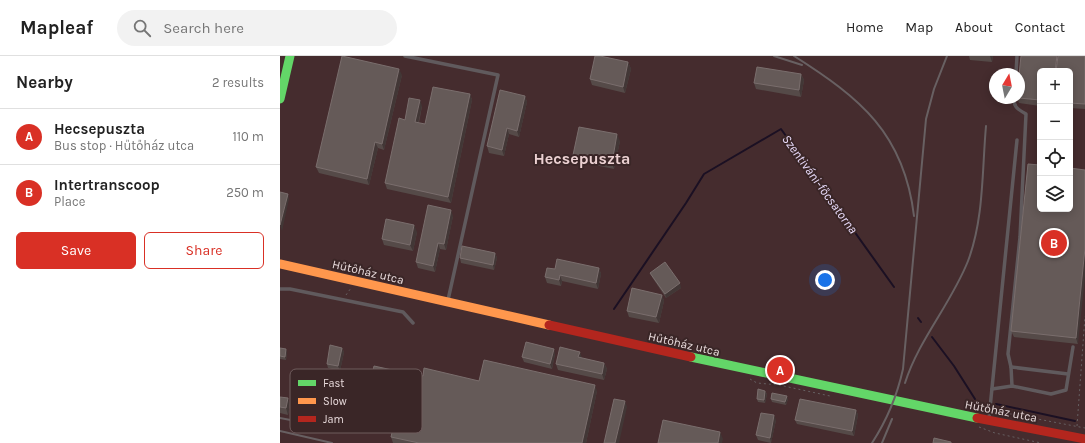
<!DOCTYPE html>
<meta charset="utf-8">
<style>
:root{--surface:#fff;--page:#f2f2f2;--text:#222;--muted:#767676;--line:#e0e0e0;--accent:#d93025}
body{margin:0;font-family:Karla,sans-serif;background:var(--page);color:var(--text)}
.controls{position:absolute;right:12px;top:12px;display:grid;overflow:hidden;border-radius:6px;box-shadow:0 2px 10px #0003}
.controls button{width:36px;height:36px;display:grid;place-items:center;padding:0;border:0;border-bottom:1px solid var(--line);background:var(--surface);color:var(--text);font:20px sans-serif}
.compass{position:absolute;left:709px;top:12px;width:36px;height:36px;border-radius:50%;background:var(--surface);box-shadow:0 2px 10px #0003;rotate:10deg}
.you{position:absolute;left:545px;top:224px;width:14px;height:14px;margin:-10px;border:3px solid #fff;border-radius:50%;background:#1a73e8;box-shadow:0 0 0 6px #1a73e833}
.badge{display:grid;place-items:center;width:26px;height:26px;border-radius:50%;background:var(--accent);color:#fff;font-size:13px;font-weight:700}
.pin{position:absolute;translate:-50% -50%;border:2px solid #fff;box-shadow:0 1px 4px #0006}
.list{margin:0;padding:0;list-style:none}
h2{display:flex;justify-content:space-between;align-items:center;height:52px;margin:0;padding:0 16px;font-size:17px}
h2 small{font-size:13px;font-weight:400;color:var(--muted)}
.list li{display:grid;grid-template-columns:26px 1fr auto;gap:12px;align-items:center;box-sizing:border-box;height:56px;padding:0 16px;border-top:1px solid var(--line)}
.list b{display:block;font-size:15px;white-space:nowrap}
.list p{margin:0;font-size:13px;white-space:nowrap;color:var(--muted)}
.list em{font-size:13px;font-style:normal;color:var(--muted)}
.actions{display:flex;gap:8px;padding:12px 16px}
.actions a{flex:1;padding:9px 0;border:1px solid var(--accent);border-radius:6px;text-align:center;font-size:14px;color:var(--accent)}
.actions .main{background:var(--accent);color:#fff}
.icon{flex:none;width:22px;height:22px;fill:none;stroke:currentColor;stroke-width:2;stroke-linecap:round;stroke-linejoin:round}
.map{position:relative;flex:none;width:805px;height:387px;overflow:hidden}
header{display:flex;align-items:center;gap:24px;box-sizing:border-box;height:56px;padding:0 20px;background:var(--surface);border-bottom:1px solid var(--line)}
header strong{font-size:19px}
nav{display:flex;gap:22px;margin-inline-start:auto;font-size:14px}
.search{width:280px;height:36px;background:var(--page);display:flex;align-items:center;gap:10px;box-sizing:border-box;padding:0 14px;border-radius:22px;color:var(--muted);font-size:15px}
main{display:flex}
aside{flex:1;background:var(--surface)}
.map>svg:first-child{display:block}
.built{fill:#452c2e;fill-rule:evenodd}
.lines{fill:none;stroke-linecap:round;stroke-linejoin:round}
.stream{stroke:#1b1023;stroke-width:2}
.path{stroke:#655f61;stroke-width:1;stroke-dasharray:2 3;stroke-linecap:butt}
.lane{stroke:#605a5d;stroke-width:3.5}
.fast{stroke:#63d668;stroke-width:9}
.slow{stroke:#ff974d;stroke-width:9}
.jam{stroke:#b3261e;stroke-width:9}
.rail{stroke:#686062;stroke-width:2}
.wall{fill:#554a48}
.shaded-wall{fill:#423736}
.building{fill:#655a58;stroke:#7a6e6d}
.labels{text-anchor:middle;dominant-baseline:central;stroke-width:4;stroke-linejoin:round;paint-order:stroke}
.street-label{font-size:12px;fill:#e9dbdc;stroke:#3a2627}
.water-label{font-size:13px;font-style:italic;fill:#e9dbfa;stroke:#3a2627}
.district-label{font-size:16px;font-weight:bold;fill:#ecd1d2;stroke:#3a2627}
.key{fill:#3a2627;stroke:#6f5c5d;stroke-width:1}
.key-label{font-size:11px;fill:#e9dbdc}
</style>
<header>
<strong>Mapleaf</strong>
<div class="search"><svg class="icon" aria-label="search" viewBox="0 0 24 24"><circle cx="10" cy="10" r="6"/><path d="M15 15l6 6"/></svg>Search here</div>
<nav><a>Home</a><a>Map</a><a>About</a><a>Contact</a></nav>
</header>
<main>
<aside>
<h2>Nearby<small>2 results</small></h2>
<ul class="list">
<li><span class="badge">A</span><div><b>Hecsepuszta</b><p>Bus stop · Hűtőház utca</p></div><em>110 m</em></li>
<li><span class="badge">B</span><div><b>Intertranscoop</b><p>Place</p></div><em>250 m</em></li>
</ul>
<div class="actions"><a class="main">Save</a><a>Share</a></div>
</aside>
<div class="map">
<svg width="805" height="387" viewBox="0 0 805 387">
<rect width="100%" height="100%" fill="#362a2b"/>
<!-- built -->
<path class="built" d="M0,0H805V387H0ZM760,15H790V153H760ZM715,18H739V42H715Z"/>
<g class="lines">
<!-- stream -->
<g class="stream">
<polyline points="334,253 406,147 424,118 501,73 614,231"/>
<polyline points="638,262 641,266"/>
<polyline points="652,281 674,310 695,343"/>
<polyline points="716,348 795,365"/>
</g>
<!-- path -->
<g class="path">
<polyline points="66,239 71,232"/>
<polyline points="470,323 477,327 499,329 550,340"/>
<polyline points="715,355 805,372"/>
<polyline points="797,370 805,260"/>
<polyline points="699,371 715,377 761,387"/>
</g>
<!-- lane -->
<g class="lane">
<polyline points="125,0 218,19 168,244"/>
<polyline points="736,18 737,0"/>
<polyline points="0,233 10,233 123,256 133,267"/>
<polyline points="731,311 788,318"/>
<path d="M732,330L731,311L728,298L740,181L746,58C739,54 733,51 734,42"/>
<polyline points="712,333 732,330 771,338 786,334 793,291"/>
<polyline points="709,362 737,84"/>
</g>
<!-- fast -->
<g class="fast">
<polyline points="0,43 10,0"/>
<polyline points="411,301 697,362"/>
</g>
<!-- slow -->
<polyline class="slow" points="0,208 269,269"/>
<!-- jam -->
<g class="jam">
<polyline points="269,269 411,301"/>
<polyline points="697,362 805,383"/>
</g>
<!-- rail -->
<g class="rail">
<polyline points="494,0 522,9"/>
<path d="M514,0C580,42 624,77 634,160"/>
<path d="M625,327C639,283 671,248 688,205C704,163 702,114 706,70"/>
<polyline points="0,362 52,372"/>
<polyline points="0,375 52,387"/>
<path d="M592,387C607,364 617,340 623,313L646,63L654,33L667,0"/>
<polyline points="602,387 612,363"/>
</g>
</g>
<!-- wall -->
<g class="wall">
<polygon points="689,0 713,0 712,6 690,4"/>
<polygon points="805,0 805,53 790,52 790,15 760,15 760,50 739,47 737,42 739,42 739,19"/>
<polygon points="348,6 351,13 345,37 312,29 310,23"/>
<polygon points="521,18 524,24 521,41 476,33 474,27"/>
<polygon points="122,19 104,94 98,92 89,129 39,117 36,111"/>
<polygon points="190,38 192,44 171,147 107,133 105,127 125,64 142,50 139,67 145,68"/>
<polygon points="245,40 247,46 239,81 229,78 224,100 209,97 207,90"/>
<polygon points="340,85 334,113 295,105 293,99"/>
<polygon points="748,108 798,288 734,281 731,275"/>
<polygon points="173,160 166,194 160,193 155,216 138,212 136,206"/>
<polygon points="137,176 133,195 104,189 102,183"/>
<polygon points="215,197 217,202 214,214 181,207 180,202"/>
<polygon points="319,212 321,218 318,233 282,225 281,230 267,227 265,221 275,213"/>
<polygon points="370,217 401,232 386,242 372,221"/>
<polygon points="382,239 384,245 379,267 349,261 347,255"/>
<polygon points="0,292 7,296 6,304 0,303"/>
<polygon points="62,292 64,296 60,315 48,312 47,308"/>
<polygon points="275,298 272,313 244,306 242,301"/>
<polygon points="302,302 324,307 327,313 324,324 278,314 276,308"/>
<polygon points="126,317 143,320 317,335 306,387 113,387 111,381 112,376 84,369 82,364"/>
<polygon points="60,326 52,360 39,357 37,352"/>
<polygon points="485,335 487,338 485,347 478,346 477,343"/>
<polygon points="0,341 10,348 8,359 0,357"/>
<polygon points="491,343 508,343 506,349 492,346"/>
<polygon points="576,354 578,359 574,380 517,368 515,364"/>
<polygon points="496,364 491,387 478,384 476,379"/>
</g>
<!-- shaded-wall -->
<g class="shaded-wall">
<polygon points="710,0 713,0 712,6"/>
<polygon points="348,6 351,13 345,37 343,31"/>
<polygon points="119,13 122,19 104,94 102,88"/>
<polygon points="521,18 524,24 521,41 519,34"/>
<polygon points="190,38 192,44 171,147 168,141"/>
<polygon points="245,40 247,46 239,81 237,75"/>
<polygon points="140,44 142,50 137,72 135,66"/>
<polygon points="227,72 229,78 224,100 222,94"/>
<polygon points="337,78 340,85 334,113 332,107"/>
<polygon points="95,86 98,92 89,129 87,123"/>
<polygon points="8,138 9,143 2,175 0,169"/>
<polygon points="171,154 173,160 166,194 164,188"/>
<polygon points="134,169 137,176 133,195 130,189"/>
<polygon points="158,187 160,193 155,216 153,210"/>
<polygon points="805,192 805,221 798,288 796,282"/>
<polygon points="215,197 217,202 214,214 213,209"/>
<polygon points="319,212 321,218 318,233 316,227"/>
<polygon points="280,219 282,225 281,230 279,224"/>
<polygon points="400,227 401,232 386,242 385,238"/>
<polygon points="382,239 384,245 379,267 376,261"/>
<polygon points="62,292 64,296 60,315 58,310"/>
<polygon points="6,293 7,296 6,304 5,301"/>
<polygon points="274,293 275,298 272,313 270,308"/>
<polygon points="300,296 302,302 301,307 298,301"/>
<polygon points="324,307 327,313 324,324 322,318"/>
<polygon points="58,321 60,326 52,360 51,355"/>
<polygon points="315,329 317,335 306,387 302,387"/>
<polygon points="485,335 487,338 485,347 484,344"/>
<polygon points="507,340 508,343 506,349 505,346"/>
<polygon points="8,342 10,348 8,359 6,352"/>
<polygon points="345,345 347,351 339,387 335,387"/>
<polygon points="576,354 578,359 574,380 572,375"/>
<polygon points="494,359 496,364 491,387 490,382"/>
<polygon points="440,376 443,383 442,387 438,387"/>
</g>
<!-- building -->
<g class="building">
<polygon points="62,0 119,13 102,88 95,86 87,123 36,111"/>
<polygon points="315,0 320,0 348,6 343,31 310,23"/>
<polygon points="741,0 777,0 775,15 760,15 760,44 739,42 739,19"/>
<polygon points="778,0 805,0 805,48 790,47 790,15 776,15"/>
<polygon points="477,11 521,18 519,34 474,27"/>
<polygon points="153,31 190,38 168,141 105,127 119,62 125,64 129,42 140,44 135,66 145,68"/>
<polygon points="220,34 245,40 237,75 227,72 222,94 207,90"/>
<polygon points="299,71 337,78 332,107 293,99"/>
<polygon points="748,108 760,109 760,153 790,153 790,112 805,114 805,192 796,282 731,275"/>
<polygon points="0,136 8,138 0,169"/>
<polygon points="148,149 171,154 164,188 158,187 153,210 136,206"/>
<polygon points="106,163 134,169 130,189 102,183"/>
<polygon points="182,190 215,197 213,209 180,202"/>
<polygon points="277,203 319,212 316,227 280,219 279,224 265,221 267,212 275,213"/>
<polygon points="385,206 400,227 385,238 370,217"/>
<polygon points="352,232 382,239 376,261 347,255"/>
<polygon points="246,286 274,293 270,308 242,301"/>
<polygon points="50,289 62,292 58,310 47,308"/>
<polygon points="280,291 300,296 298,301 324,307 322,318 276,308"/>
<polygon points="0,292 6,293 5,301 0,300"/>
<polygon points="204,304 315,329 302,387 139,387 111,381 126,316 143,320 144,312 199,325"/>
<polygon points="94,310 126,317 113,372 82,364"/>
<polygon points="478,333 485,335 484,344 477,343"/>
<polygon points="492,337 507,340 505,346 491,343"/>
<polygon points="0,341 8,342 6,352 0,351"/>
<polygon points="334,343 345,345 335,387 324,387"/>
<polygon points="520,343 576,354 572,375 515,364"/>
<polygon points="481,357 494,359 490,382 476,379"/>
<polygon points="383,364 440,376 438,387 378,387"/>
<polygon points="654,382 671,386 671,387 653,387"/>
</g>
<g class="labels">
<!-- street labels -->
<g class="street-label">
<text transform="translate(88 216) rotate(13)">Hűtőház utca</text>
<text transform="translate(404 288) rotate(13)">Hűtőház utca</text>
<text transform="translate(721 355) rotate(11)">Hűtőház utca</text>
</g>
<!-- water labels -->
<g class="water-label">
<text transform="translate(540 128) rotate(54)">Szentiváni-főcsatorna</text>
</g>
<!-- district labels -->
<g class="district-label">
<text x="302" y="102">Hecsepuszta</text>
</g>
</g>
<!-- legend -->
<rect x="10" y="313" width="132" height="64" rx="6" class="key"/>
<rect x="18" y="324" width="18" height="6" fill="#63d668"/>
<rect x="18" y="342" width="18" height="6" fill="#ff974d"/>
<rect x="18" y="360" width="18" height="6" fill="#b3261e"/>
<g class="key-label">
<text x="43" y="331">Fast</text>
<text x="43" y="349">Slow</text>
<text x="43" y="367">Jam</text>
</g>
</svg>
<div class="controls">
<button>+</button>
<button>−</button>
<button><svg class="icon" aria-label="locate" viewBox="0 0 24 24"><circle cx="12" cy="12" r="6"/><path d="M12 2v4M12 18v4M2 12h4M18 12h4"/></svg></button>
<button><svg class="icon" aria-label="layers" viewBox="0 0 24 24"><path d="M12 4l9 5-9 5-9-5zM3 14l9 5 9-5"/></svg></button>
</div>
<svg class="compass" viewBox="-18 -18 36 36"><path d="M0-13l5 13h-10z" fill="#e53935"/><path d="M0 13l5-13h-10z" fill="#767676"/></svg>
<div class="you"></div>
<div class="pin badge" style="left:500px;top:314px">A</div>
<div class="pin badge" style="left:774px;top:187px">B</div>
</div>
</main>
